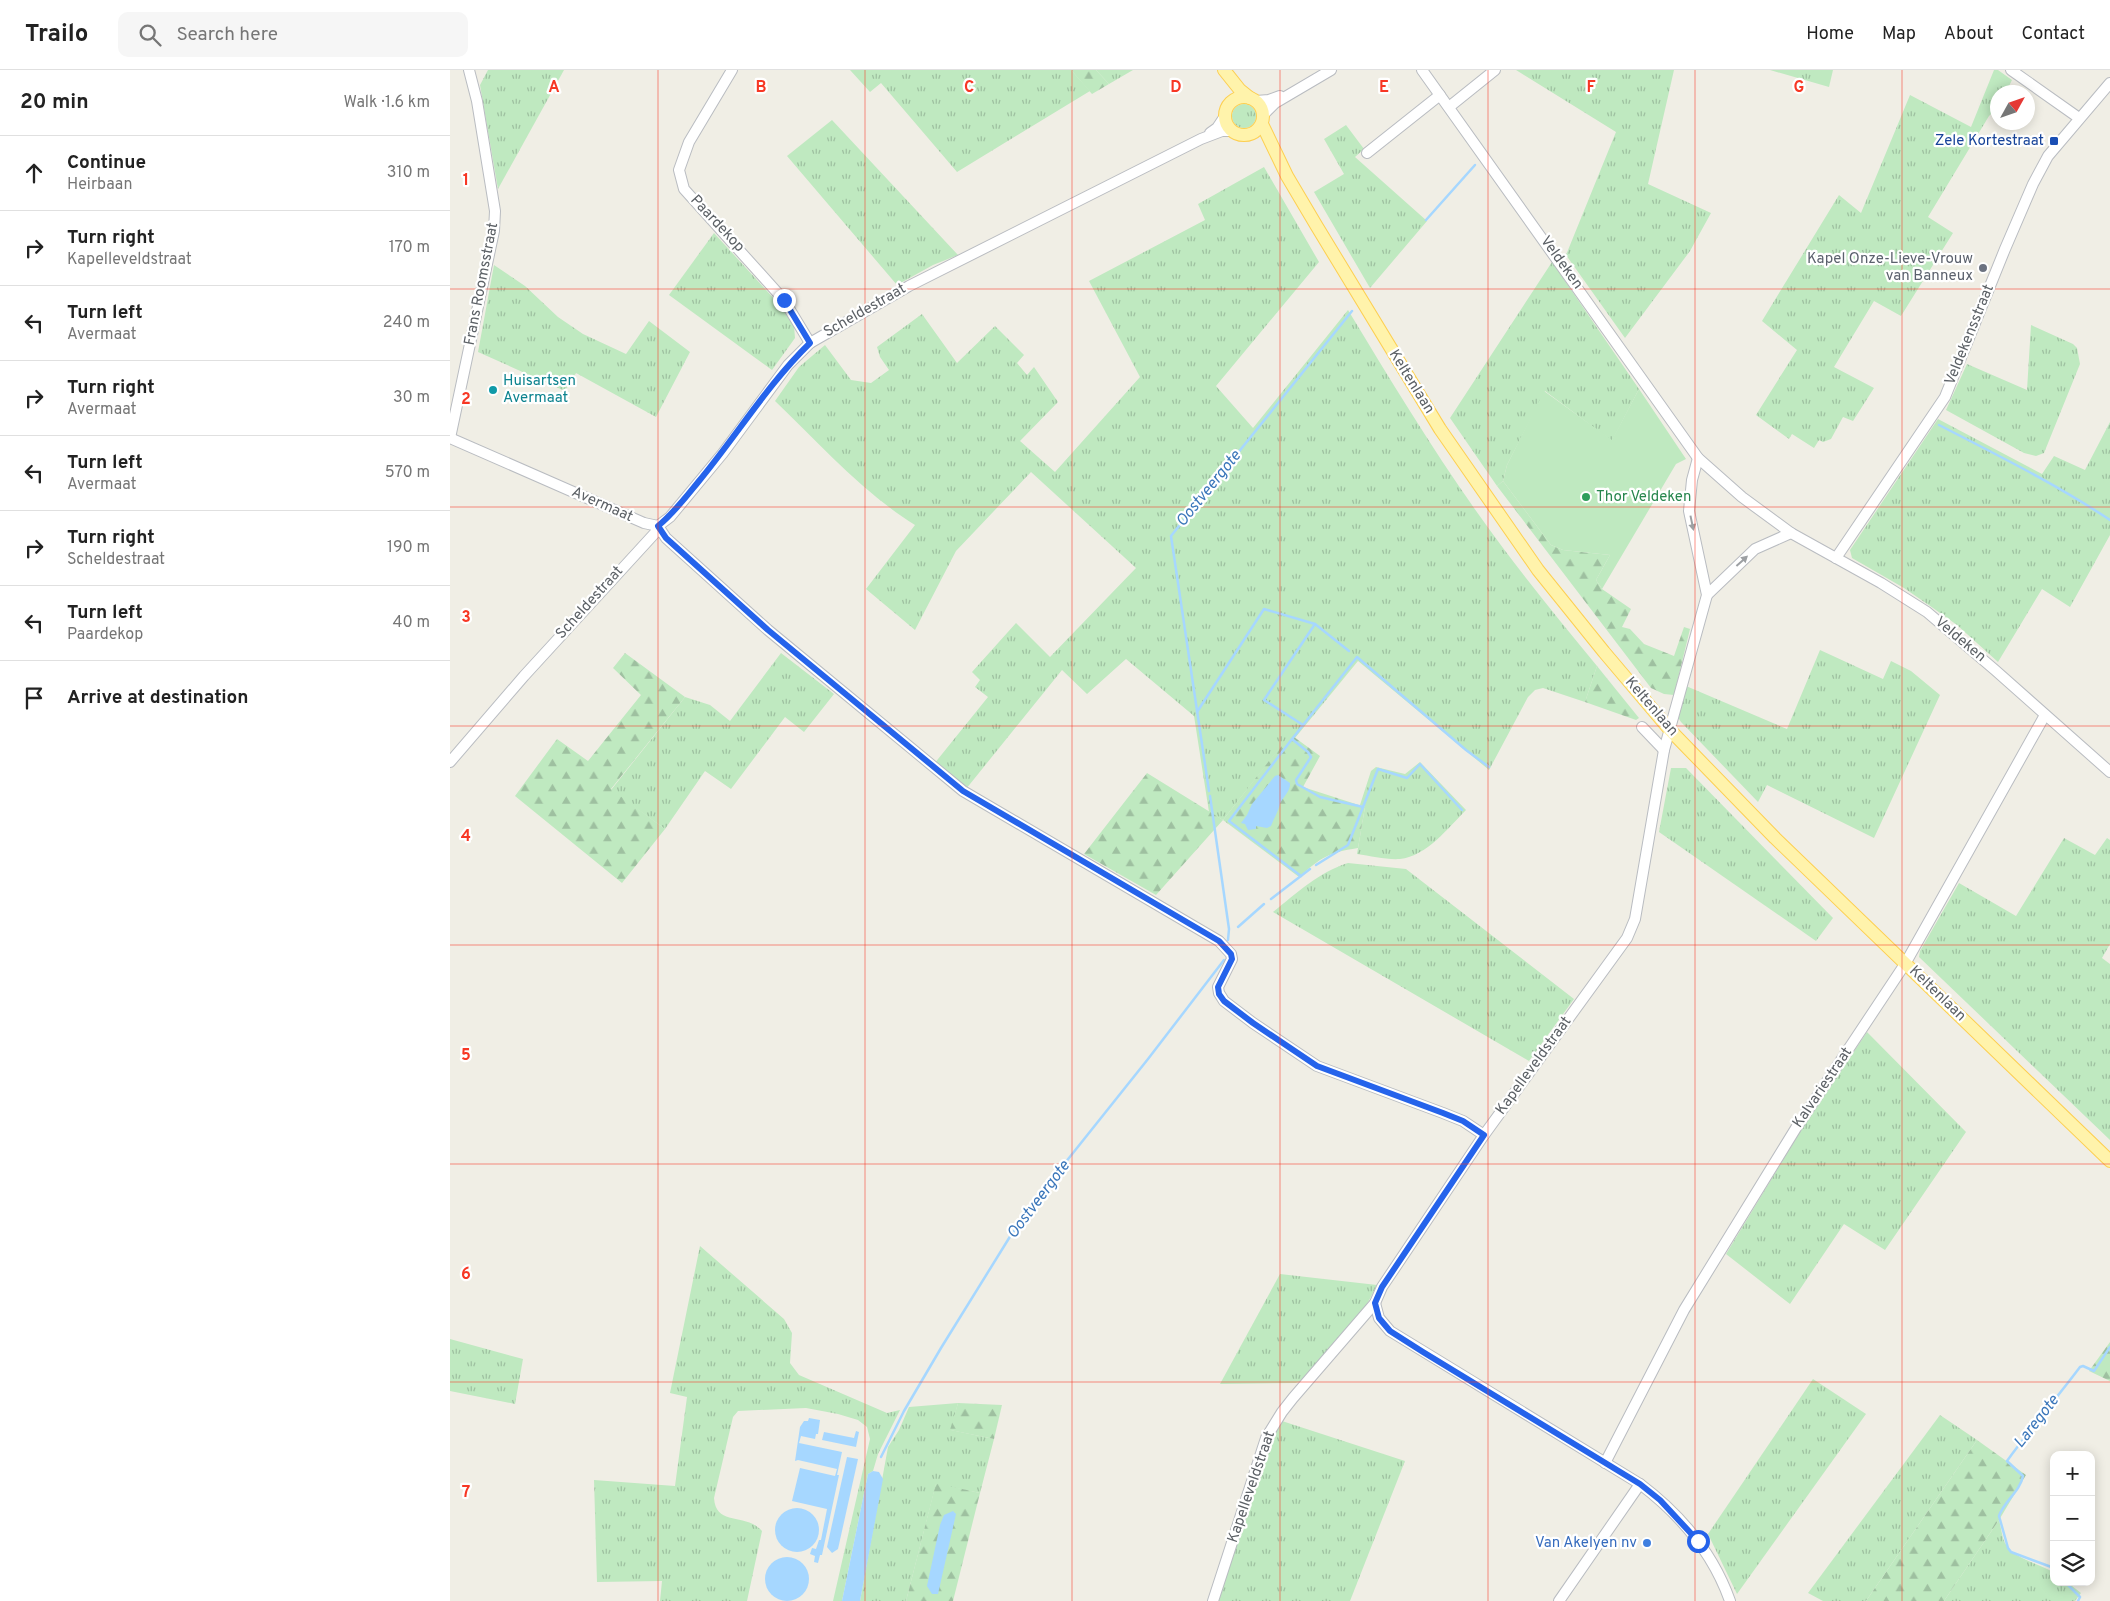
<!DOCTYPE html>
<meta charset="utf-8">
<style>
:root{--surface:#fff;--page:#f6f6f6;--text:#222;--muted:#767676;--line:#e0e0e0}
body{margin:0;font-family:Overpass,sans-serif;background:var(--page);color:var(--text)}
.controls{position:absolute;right:15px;bottom:15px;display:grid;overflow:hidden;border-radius:10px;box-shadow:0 2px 12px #0003}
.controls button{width:45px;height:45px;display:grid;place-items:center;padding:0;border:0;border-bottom:1px solid var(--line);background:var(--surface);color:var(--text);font:25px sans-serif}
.compass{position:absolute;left:1540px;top:15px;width:45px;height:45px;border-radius:50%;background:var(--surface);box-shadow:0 2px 12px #0003;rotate:50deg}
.stop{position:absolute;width:15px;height:15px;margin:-11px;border:4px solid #2563eb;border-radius:50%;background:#fff}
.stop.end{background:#2563eb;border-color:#fff;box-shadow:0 1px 5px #0008}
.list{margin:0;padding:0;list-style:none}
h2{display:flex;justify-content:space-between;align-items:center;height:65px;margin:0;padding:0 20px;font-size:21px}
h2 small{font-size:16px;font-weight:400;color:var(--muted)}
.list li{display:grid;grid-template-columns:32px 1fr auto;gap:15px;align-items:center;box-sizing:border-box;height:75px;padding:0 20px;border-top:1px solid var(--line)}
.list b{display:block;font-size:19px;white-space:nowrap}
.list p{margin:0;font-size:16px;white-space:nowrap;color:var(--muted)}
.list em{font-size:16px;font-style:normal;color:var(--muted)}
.icon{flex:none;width:28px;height:28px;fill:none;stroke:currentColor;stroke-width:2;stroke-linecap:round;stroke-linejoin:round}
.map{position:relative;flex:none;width:1660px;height:1531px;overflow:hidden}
header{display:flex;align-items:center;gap:30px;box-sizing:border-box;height:70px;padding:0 25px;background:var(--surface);border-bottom:1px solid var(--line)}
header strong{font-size:24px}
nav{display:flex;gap:28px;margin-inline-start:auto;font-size:18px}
.search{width:350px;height:45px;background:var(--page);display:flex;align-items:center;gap:12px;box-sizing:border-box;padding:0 18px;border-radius:10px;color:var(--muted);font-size:19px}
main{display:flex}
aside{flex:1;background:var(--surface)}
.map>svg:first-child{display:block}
.grass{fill:url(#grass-tufts)}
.forest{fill:url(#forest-firs)}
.pitch{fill:#bfe9c0}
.water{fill:#a6d7ff}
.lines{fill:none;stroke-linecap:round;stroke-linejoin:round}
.stream{stroke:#a6d7ff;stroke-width:2.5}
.minor-casing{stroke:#b9bcc1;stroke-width:12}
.major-casing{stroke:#fdcf51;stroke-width:14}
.minor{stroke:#fff;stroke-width:10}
.major{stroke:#fff3ab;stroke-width:12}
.oneway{fill:#9da0a3}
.route{stroke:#2563eb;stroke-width:6}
.grid{fill:none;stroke:#f73724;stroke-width:1;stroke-opacity:0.55}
.transit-dot{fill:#1a4fb4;stroke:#fff;stroke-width:2}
.worship-dot{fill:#6b7280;stroke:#fff;stroke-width:2}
.culture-dot{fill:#0f9aa8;stroke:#fff;stroke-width:2}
.leisure-dot{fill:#2e9e5b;stroke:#fff;stroke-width:2}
.shop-dot{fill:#3f7fe0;stroke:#fff;stroke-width:2}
.labels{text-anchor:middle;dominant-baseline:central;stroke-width:4.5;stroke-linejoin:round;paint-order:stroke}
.transit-label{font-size:15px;fill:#164399;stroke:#fff;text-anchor:end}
.street-label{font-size:15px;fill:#5c6166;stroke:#fff}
.worship-label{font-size:15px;fill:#5b616d;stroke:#fff;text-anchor:end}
.culture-label{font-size:15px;fill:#0d838f;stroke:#fff;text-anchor:start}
.leisure-label{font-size:15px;fill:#27864d;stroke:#fff;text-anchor:start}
.shop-label{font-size:15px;fill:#366cbe;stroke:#fff;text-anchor:end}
.water-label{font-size:16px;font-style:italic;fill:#3a76ba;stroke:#fff}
.grid-label{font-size:16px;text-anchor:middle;font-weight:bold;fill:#f73724;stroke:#fff;stroke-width:4.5;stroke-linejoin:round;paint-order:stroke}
</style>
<header>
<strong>Trailo</strong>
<div class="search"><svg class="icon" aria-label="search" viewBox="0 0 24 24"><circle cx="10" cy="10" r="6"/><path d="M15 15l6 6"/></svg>Search here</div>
<nav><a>Home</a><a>Map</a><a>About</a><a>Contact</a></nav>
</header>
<main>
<aside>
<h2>20 min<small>Walk · 1.6 km</small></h2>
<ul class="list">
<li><svg class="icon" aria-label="ahead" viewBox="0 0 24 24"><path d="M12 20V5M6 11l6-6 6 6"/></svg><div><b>Continue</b><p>Heirbaan</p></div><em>310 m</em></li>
<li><svg class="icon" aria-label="right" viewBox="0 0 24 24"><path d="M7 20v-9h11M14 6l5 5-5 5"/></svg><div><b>Turn right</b><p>Kapelleveldstraat</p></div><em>170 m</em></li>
<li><svg class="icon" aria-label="left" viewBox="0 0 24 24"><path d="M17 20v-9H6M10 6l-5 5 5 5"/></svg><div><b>Turn left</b><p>Avermaat</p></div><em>240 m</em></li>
<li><svg class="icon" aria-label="right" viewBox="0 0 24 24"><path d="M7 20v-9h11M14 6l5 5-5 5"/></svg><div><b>Turn right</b><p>Avermaat</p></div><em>30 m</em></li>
<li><svg class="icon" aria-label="left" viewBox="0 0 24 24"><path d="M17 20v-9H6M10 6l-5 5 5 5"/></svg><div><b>Turn left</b><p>Avermaat</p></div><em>570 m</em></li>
<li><svg class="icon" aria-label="right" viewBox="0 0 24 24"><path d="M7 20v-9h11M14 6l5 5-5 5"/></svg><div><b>Turn right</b><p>Scheldestraat</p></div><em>190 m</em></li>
<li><svg class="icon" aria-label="left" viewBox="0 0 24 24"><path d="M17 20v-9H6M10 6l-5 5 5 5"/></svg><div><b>Turn left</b><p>Paardekop</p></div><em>40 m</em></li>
<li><svg class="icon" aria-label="arrive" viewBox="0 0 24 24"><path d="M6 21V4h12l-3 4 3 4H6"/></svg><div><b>Arrive at destination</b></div></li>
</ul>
</aside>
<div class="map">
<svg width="1660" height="1531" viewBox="0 0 1660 1531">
<defs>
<pattern id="grass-tufts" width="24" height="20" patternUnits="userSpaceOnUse" patternTransform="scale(1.25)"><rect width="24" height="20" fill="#bfe9c0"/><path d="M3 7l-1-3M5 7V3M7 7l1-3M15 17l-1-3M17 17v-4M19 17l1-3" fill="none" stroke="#9ec0a0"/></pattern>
<pattern id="forest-firs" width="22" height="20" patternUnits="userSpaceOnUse" patternTransform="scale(1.25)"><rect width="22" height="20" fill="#bfe9c0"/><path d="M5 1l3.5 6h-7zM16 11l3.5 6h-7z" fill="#9ec0a0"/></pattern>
</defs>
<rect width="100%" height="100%" fill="#f0eee5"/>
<!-- grass -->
<g class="grass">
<polygon points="38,0 114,0 48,119 30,15"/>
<polygon points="400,0 621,0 640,21 507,102 431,13 420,22"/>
<polygon points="646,0 683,0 659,14"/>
<polygon points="1066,0 1224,0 1198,114 1261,143 1240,181 1175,268 1116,185 1166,62"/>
<polygon points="1320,0 1383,0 1379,17"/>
<polygon points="1544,0 1548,0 1562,10 1556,22 1548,22 1547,38 1539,46 1478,147 1503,163 1451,246 1424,231 1384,297 1424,318 1403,351 1393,347 1381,369 1373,372 1369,370 1364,378 1342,364 1339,369 1306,345 1347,280 1312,251 1389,125 1411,143 1460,25 1521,57"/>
<circle cx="794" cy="46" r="12"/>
<polygon points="382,50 508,185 483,195 447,215 337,86"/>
<polygon points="896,55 914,79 905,87 977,151 920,218 864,122 894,104 874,69"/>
<path d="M814,97L869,192L766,316L803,358L898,240C947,321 996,402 1053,478C1083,518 1115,557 1147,596L1135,632L1093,618L1085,620L1078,627L1039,700L908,591L845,668L840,665L773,750L759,742L744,646L676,589L637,624L612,600L516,719L484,694L538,627L525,617L530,610L522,602L566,553L600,587L686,498L581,402L506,481L465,560L416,519L465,455C413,423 369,373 325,331L349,297L375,275L401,310L421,313L439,300L430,287L427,277L472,244L507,293L545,256L574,285L567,293L577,305L584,297L608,332L570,371L605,402L690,307L639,211L755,150L748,134Z"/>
<polygon points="264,163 338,244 344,256 345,268 322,300 219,225"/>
<polygon points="1102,192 1189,319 1162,371 1095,321 1057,395 1053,411 1047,416 1000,348"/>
<polygon points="44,195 75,216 108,247 133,264 176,284 199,251 240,282 206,347 126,303 115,321 28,282"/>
<polygon points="1581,255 1623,274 1627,278 1630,294 1594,383 1586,386 1574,383 1496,340 1517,294 1577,320"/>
<polygon points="1488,349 1592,404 1604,386 1635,400 1660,352 1660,465 1620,537 1592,519 1548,592 1507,555 1483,538 1454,518 1402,488 1400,480"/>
<polygon points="1370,580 1433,609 1441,591 1461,601 1490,625 1424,768 1317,715 1308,732 1231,652 1227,646 1236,616 1337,659"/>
<polygon points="331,583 384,624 354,662 335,647 281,719 255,701 215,759 161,720 235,627 260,635 280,651"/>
<path d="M970,692L1016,740C998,758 977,786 950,789C937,790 921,786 907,784L915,737L910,735L921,701L926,697L955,704Z"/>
<polygon points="1221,698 1236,698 1383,848 1366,871 1209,762"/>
<polygon points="1614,768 1645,785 1657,768 1660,770 1660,874 1652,888 1660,894 1660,1070 1469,887 1470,881 1509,813 1566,846"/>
<path d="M898,793L956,799L1124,929L1079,991L823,842C847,823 869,802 898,793Z"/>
<polygon points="1417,962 1516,1062 1435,1180 1394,1154 1340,1234 1276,1184 1350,1062"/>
<path d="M250,1176L334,1249L342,1263L340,1293L349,1305L437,1343L450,1340L428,1384L423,1401L418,1404L392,1531H383L420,1369L417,1357L408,1350L388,1344L356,1338L288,1341L283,1347L264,1428C266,1457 295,1442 312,1461L297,1531H210L212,1511L147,1512L144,1410L225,1416L237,1327L220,1323Z"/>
<polygon points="830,1204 927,1215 916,1236 856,1309 846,1313 770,1314"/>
<polygon points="0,1269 73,1289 65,1334 0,1321"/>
<polygon points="1363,1309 1416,1344 1287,1524 1258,1464"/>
<polygon points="508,1333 501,1360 544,1369 530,1423 486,1414 456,1531 410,1531 438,1377 449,1360 459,1337"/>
<polygon points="1490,1345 1527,1370 1416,1531 1373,1531 1358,1523"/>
<polygon points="832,1351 955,1391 900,1531 768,1531 821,1373"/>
<path d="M1549,1450C1551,1457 1552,1467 1555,1473C1564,1490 1590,1493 1604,1503V1512H1617L1631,1523L1625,1531H1494Z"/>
</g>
<!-- forest -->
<g class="forest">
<polygon points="621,0 646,0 659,14 642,24"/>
<polygon points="1053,411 1101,475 1113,480 1160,485 1146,510 1152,519 1181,539 1172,557 1180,559 1194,574 1224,586 1234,557 1240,559 1224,625 1214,624 1201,618 1047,416"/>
<polygon points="175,583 235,627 161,719 215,759 172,813 65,726 107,669 138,691 191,625 163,598"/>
<polygon points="1147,596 1189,648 1186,650 1135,632"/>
<path d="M840,664L870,686L853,717L915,737L908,778C877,783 872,787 849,807L773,750L706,825L634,784L697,703L773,750Z"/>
<polygon points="1660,1272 1660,1311 1639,1301"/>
<polygon points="508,1333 552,1335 544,1369 500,1360"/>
<polygon points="1527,1370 1576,1405 1549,1450 1494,1531 1416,1531"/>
<polygon points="486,1413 530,1423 503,1531 456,1531"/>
</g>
<!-- pitch -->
<polygon class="pitch" points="1189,319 1236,389 1226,394 1152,519 1146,510 1160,485 1113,480 1101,475 1053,411 1057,395 1094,321 1162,370"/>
<!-- water -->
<g class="water">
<path d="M828,705L840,713C841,721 832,728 830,734C828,742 824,748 821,756L817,758L806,756V759L798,760L795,754L791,753L797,745L802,734L825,706Z"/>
<polygon points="359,1348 370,1350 368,1364 366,1364 365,1369 351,1366 349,1373 392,1382 387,1405 389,1405 372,1485 370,1485 368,1493 364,1492 365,1486 360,1484 362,1478 366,1479 369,1470 371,1470 377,1439 342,1431 350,1398 385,1406 387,1399 348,1390 345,1391 350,1357 354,1351 358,1351"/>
<polygon points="406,1361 409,1362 406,1377 372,1370 374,1362 404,1368"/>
<polygon points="397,1387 408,1389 388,1479 382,1483 377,1477"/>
<polygon points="423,1401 429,1402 433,1409 410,1531 392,1531 418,1404"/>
<circle cx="347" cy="1460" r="22"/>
<polygon points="503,1441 506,1444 488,1524 482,1524 477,1516 490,1455 494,1445"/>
<circle cx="337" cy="1509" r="22"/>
</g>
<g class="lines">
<!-- stream -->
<g class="stream">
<polyline points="976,150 1025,95"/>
<path d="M1489,355C1547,385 1606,414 1660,450"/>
<polyline points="747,642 814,539 865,554"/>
<polyline points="853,655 814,630 865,554 899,581"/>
<polyline points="842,669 907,587 1016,680 1039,697"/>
<polyline points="759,721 721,466 902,241"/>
<polyline points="760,726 779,859 778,870"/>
<polyline points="866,795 898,775 928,699 957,708 970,694 1012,740"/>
<polyline points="851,806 779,751 842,669 858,682 861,687 846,710 847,714 870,727 913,737"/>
<polyline points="821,829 860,799"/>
<polyline points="788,857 814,834"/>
<polyline points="431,1387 454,1341 491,1278 561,1165 611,1098 698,989 774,890"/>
<path d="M1604,1498L1561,1482L1558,1478L1549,1446C1554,1431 1570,1422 1573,1406L1557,1391C1580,1359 1606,1329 1630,1297L1633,1296L1644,1301L1660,1277"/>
<polyline points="1615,1512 1630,1527 1628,1531"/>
</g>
<!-- minor casing -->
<g class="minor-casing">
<g id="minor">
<polyline points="282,0 239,72 229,100 234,119 334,230 360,273"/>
<polyline points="972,0 1248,388 1292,427 1341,463 1431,513 1477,542 1545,600 1660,702"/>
<polyline points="1561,0 1629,48"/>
<polyline points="806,31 819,30 830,26"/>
<polyline points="999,37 1045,0"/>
<polyline points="813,45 825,33 881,0"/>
<polyline points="760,63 767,58 775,46"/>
<polyline points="917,83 990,25"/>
<polyline points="0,368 194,453 208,456 216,468 318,560 513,721 769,871 781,884 782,889 768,917 769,923 774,931 803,953 867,996 993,1043 1013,1051 1034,1065"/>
<polyline points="0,368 44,161 45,141 27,31 19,0"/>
<polyline points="1386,488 1495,327 1555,179 1583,114 1598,86 1660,13"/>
<polyline points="1257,525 1305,479 1341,463"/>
<polyline points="1192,657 1214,680"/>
<polyline points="0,692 74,606 205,463 208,456 220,447 273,383 338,295 360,273 459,216 751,69 772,61 782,61"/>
<path d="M925,1233L929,1248L940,1261L1190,1414C1231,1445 1263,1483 1280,1531"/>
<polyline points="1155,1393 1234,1240 1346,1058 1455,894 1595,645"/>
<polyline points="763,1531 816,1368 832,1342 843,1328 925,1233 932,1217 1034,1065 1177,868 1185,849 1214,680 1257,525 1239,441 1242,410 1248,388"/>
<polyline points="1109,1531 1190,1414"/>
</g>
</g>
<!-- major casing -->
<g class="major-casing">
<g id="major">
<polyline points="774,0 790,20 800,28"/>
<circle cx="794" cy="46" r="19"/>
<polyline points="812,54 837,106 866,155 990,359 1088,500 1154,582 1220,660 1325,768 1660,1091"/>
</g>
</g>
<!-- minor -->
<use href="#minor" class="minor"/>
<!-- major -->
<use href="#major" class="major"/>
</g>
<!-- one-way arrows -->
<defs><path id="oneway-solid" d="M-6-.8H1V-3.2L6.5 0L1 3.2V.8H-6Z" transform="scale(1.25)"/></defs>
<g class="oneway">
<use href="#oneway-solid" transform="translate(1242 453) rotate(78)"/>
<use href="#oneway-solid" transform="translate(1292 491) rotate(-42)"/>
</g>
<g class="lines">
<!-- route -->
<path class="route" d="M334,230L360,273C318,314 287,365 249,411C236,427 224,443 208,456L216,468L318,560L513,721L769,871L781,884L782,889L768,917L769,924L774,931L803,953L867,996L993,1043L1013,1051L1034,1065L932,1217L925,1233L929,1248L940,1261L973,1282L1190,1414L1210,1430L1248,1471"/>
</g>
<!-- grid -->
<path class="grid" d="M208,0V1531M415,0V1531M622,0V1531M830,0V1531M1038,0V1531M1245,0V1531M1452,0V1531M0,219H1660M0,437H1660M0,656H1660M0,875H1660M0,1094H1660M0,1312H1660"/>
<!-- markers -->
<rect class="transit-dot" x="1599" y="66" width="10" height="10" rx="2.5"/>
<circle class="worship-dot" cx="1533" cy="198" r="5"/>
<circle class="culture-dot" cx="43" cy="320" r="5"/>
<circle class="leisure-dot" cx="1136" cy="427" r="5"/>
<circle class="shop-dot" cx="1197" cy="1473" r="5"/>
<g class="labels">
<!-- transit labels -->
<g class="transit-label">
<text x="1594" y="71">Zele Kortestraat</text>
</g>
<!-- street labels -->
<g class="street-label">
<text transform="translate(267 154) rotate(47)">Paardekop</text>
<text transform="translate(1111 193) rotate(54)">Veldeken</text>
<text transform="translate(32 214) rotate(-79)">Frans Roomsstraat</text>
<text transform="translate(415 241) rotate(-30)">Scheldestraat</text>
<text transform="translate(1520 265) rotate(-68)">Veldekensstraat</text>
<text transform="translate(961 312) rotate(58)">Keltenlaan</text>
<text transform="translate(152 435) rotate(24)">Avermaat</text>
<text transform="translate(140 533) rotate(-48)">Scheldestraat</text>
<text transform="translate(1510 570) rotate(40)">Veldeken</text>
<text transform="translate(1201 637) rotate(49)">Keltenlaan</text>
<text transform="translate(1487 924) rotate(44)">Keltenlaan</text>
<text transform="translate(1084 996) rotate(-54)">Kapelleveldstraat</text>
<text transform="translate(1373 1018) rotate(-56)">Kalvariestraat</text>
<text transform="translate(802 1417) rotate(-71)">Kapelleveldstraat</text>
</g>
<!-- worship labels -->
<g class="worship-label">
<text x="1523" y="189">Kapel Onze-Lieve-Vrouw<tspan x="1523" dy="17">van Banneux</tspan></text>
</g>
<!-- culture labels -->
<g class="culture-label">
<text x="53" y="311">Huisartsen<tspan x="53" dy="17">Avermaat</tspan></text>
</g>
<!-- leisure labels -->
<g class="leisure-label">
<text x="1146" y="427">Thor Veldeken</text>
</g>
<!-- shop labels -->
<g class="shop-label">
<text x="1187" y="1473">Van Akelyen nv</text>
</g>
<!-- water labels -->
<g class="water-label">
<text transform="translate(759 419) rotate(-51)">Oostveergote</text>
<text transform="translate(589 1130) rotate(-53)">Oostveergote</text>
<text transform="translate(1587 1352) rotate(-52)">Laregote</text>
</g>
</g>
<g class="grid-label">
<text x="104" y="22">A</text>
<text x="311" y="22">B</text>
<text x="519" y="22">C</text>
<text x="726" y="22">D</text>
<text x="934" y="22">E</text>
<text x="1141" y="22">F</text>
<text x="1349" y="22">G</text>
<text x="16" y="115">1</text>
<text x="16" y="334">2</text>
<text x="16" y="552">3</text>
<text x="16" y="771">4</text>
<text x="16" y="990">5</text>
<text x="16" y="1209">6</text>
<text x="16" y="1427">7</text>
</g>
</svg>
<div class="controls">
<button>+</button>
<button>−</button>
<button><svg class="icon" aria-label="layers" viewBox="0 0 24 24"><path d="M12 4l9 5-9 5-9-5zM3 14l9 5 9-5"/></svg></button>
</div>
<svg class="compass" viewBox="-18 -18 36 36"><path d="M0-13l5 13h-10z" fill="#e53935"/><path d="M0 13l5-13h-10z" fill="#767676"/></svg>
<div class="stop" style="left:1248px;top:1471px"></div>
<div class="stop end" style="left:334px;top:230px"></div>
</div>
</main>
